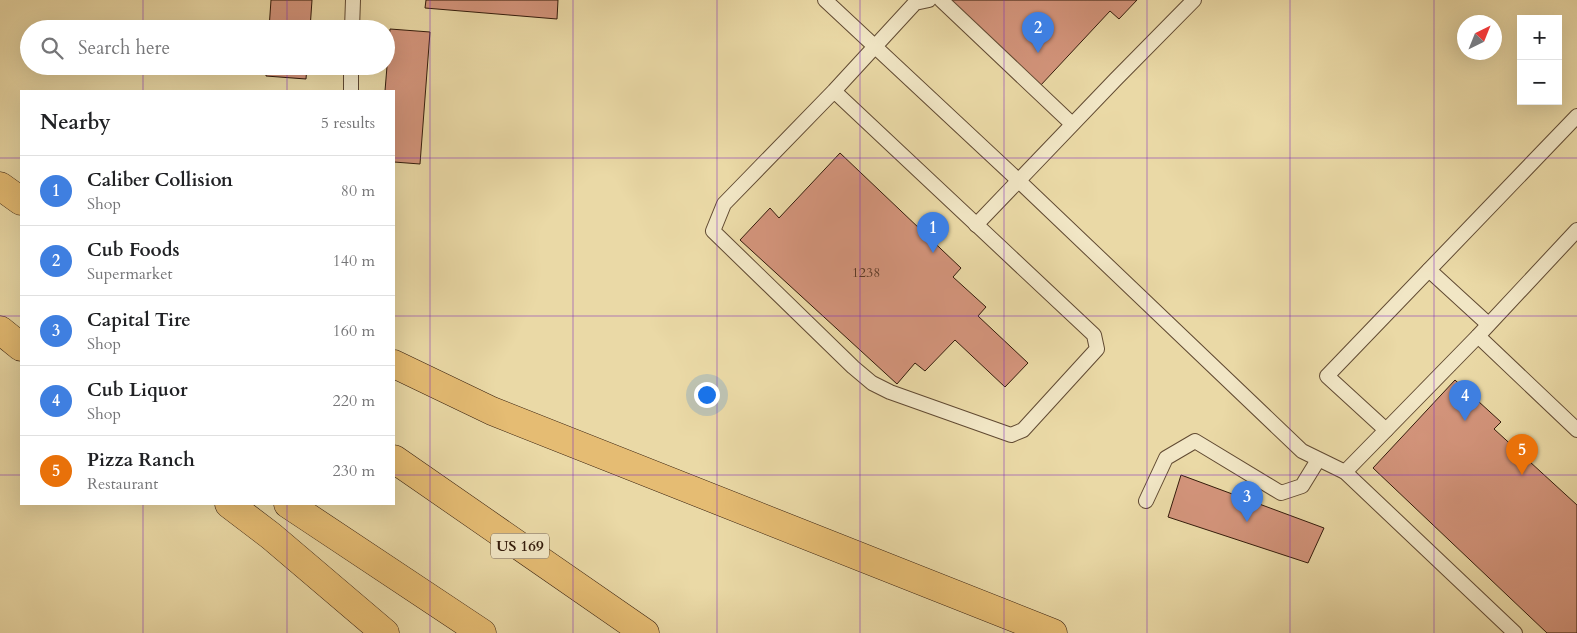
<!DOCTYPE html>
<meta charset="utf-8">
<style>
:root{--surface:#fff;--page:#f6f6f6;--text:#202124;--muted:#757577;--line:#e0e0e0;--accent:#1a73e8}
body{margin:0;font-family:Cardo,serif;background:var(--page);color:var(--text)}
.controls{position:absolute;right:15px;top:15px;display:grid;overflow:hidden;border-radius:0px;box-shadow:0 5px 20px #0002}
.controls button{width:45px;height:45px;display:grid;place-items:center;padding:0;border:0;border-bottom:1px solid var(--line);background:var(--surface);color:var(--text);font:25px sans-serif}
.compass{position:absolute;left:1457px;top:15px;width:45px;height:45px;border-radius:50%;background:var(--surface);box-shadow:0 5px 20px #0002;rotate:43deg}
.you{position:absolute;left:706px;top:394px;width:18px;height:18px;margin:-12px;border:4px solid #fff;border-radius:50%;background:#1a73e8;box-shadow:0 0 0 8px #1a73e833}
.badge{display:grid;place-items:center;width:32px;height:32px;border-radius:50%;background:var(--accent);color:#fff;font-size:16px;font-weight:700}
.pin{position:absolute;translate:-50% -41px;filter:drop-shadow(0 1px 2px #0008)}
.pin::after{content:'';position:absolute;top:26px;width:18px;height:15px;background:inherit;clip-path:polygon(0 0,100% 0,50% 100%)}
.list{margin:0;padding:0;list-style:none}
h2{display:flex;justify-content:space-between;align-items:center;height:65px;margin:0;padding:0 20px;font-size:21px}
h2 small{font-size:16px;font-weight:400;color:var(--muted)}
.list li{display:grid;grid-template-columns:32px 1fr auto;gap:15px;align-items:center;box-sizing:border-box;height:70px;padding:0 20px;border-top:1px solid var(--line)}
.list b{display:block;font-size:19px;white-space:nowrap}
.list p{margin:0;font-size:16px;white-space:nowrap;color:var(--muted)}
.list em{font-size:16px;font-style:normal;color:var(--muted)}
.icon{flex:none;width:28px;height:28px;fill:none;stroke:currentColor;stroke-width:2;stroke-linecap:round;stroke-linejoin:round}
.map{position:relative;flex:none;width:1577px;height:633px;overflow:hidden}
.search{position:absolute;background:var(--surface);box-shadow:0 5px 20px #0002;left:20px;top:20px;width:375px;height:55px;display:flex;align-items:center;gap:12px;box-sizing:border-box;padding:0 18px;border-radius:28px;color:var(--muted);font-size:19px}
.panel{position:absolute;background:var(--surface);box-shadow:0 5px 20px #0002;left:20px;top:90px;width:375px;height:415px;border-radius:0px}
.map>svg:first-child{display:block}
.building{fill:#d3947b;stroke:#331b0b}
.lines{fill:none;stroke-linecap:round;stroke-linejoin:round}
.lane-casing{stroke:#614a32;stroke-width:16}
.highway-casing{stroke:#331b0b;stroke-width:29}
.lane{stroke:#f1e6c5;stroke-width:14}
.highway{stroke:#e5bc73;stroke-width:28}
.grid{fill:none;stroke:#7b2cbf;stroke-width:1;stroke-opacity:0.55}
.labels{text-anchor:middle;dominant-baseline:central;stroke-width:4;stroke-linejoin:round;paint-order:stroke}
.number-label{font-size:14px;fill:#5b3927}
.shield{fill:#f1e6c5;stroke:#6c5843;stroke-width:1}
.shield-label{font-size:15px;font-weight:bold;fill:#331b0b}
</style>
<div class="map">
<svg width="1577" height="633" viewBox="0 0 1577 633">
<rect width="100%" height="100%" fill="#ead9a6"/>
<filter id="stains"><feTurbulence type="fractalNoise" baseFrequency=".004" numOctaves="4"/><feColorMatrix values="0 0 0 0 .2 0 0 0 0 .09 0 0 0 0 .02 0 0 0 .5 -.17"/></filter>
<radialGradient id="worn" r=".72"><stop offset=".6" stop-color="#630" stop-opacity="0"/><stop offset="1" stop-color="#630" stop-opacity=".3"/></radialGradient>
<!-- building -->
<g class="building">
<polygon points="271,0 312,0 310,29 269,29"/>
<polygon points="426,0 558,0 557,19 425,8"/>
<polygon points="948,0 1137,0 1119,19 1110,11 1040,86"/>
<polygon points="390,29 430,32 420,164 394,162 394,91 385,91"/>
<polygon points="266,66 307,66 306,79 266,76"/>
<polygon points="840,153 961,268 953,277 986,307 978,316 1028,363 1005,387 955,340 925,371 915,363 897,384 740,240 770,208 779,218"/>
<polygon points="1455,380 1501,422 1494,429 1577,505 1577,633 1547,633 1373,468"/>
<polygon points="1181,475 1324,528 1308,563 1168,517"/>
</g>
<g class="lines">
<!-- lane casing -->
<g class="lane-casing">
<g id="lane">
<polyline points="825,0 1019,181 1302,451 1345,472 1515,633"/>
<polyline points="941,0 1072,124"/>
<polyline points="352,29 353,0"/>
<polyline points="351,91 351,66"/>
<polyline points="834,91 1094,335 1097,349 1023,430 1011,435 890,392 872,383 853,367 713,231 724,204 834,91 915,3 929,0"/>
<polyline points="976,225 1116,79 1194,0"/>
<polyline points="1429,270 1488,324"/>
<polyline points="1478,336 1577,430"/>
<polyline points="1386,430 1327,376 1577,116"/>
<polyline points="1345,472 1478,336 1577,230"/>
<polyline points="1146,501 1166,458 1195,441 1281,493 1302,486 1318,460"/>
</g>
</g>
<!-- highway casing -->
<g class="highway-casing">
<g id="highway">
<polyline points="0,186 21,201"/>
<polyline points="0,330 21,347"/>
<polyline points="394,364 492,411 1053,633"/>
<polyline points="394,459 645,633"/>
<polyline points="229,504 271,536 385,633"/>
<polyline points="288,504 482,633"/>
</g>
</g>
<!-- lane -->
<use href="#lane" class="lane"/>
<!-- highway -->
<use href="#highway" class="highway"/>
</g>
<!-- grid -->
<path class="grid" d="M143,0V29M287,0V29M430,0V633M573,0V633M717,0V633M860,0V633M1004,0V633M1147,0V633M1290,0V633M1434,0V633M143,66V91M287,66V91M0,158H21M394,158H1577M0,316H21M394,316H1577M0,475H21M394,475H1577M143,504V633M287,504V633"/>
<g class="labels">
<!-- number labels -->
<g class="number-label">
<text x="866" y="272">1238</text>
</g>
<!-- shield labels -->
<rect class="shield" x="491" y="533.5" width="58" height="25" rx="4"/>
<g class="shield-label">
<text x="520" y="546">US 169</text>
</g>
</g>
<rect width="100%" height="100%" filter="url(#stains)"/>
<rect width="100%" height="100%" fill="url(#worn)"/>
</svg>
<div class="controls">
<button>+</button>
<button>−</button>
</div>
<svg class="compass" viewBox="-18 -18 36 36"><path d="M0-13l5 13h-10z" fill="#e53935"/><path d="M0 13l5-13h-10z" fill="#757577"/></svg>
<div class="you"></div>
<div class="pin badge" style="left:933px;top:253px;background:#3f7fe0">1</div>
<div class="pin badge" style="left:1038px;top:53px;background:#3f7fe0">2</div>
<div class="pin badge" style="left:1247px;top:522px;background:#3f7fe0">3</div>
<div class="pin badge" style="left:1465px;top:421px;background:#3f7fe0">4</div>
<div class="pin badge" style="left:1522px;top:475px;background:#e8710a">5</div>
<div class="search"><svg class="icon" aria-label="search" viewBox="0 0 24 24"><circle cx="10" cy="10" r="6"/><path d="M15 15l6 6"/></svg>Search here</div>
<section class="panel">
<h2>Nearby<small>5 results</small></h2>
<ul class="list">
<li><span class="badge" style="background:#3f7fe0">1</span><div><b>Caliber Collision</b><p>Shop</p></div><em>80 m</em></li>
<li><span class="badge" style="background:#3f7fe0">2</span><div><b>Cub Foods</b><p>Supermarket</p></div><em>140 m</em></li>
<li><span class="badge" style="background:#3f7fe0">3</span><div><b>Capital Tire</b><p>Shop</p></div><em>160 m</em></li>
<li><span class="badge" style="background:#3f7fe0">4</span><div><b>Cub Liquor</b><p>Shop</p></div><em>220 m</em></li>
<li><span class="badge" style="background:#e8710a">5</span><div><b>Pizza Ranch</b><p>Restaurant</p></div><em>230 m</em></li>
</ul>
</section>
</div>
